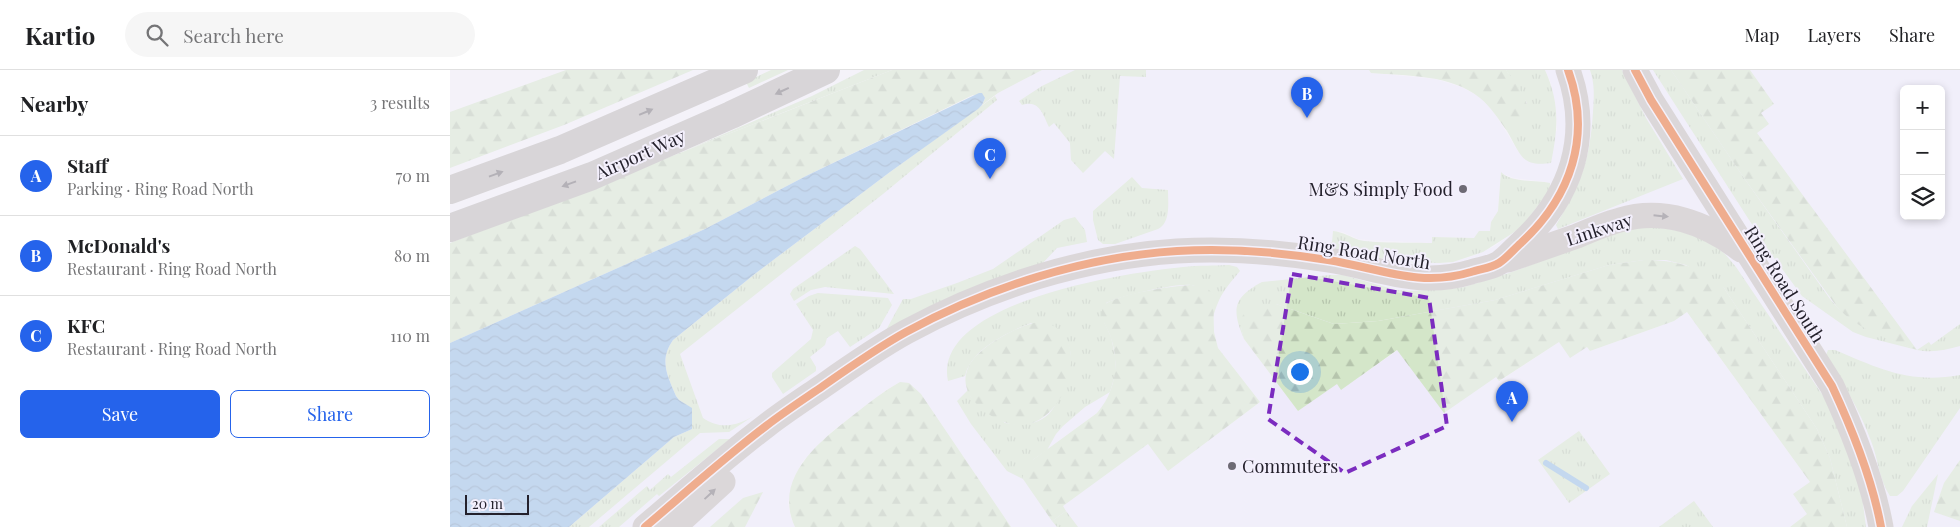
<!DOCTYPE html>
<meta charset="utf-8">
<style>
:root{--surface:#fff;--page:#f6f6f6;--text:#202124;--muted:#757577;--line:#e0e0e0;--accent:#2563eb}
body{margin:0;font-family:"Playfair Display",serif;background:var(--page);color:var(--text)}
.controls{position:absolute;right:15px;top:15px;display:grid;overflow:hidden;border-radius:8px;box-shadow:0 2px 8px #0003}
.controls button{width:45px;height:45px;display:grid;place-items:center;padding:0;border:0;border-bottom:1px solid var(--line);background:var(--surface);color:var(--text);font:25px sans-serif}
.scale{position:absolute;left:15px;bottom:12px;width:64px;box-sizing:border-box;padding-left:5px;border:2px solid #24212c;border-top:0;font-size:14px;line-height:18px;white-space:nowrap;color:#24212c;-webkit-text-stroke:4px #f3effc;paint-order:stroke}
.you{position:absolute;left:849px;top:301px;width:18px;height:18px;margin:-12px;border:4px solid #fff;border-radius:50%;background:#1a73e8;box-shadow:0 0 0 8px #1a73e833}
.badge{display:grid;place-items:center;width:32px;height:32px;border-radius:50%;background:var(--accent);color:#fff;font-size:16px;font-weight:700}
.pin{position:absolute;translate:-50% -41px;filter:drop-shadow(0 1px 2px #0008)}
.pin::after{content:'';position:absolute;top:26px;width:18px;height:15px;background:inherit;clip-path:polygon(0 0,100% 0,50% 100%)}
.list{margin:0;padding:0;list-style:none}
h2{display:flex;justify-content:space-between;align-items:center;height:65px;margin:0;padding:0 20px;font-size:21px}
h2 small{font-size:16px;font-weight:400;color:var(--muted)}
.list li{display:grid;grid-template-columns:32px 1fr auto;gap:15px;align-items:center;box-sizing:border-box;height:80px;padding:0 20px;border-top:1px solid var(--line)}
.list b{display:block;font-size:19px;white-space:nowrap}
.list p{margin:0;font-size:16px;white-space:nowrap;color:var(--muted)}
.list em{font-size:16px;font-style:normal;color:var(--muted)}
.actions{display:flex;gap:10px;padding:15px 20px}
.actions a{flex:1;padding:11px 0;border:1px solid var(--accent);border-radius:8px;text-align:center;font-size:18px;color:var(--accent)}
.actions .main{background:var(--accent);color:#fff}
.icon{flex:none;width:28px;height:28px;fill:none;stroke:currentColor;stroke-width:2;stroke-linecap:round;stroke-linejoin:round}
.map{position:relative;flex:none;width:1510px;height:457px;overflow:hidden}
header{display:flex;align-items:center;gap:30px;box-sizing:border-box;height:70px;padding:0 25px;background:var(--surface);border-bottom:1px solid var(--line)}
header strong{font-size:24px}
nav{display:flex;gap:28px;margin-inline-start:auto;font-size:18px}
.search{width:350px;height:45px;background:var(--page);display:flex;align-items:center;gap:12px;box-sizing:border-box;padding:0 18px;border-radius:28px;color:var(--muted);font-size:19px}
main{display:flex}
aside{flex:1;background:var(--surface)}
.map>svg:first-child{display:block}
.built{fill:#eeeafa;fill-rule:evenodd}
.grass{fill:url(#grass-tufts)}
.forest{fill:url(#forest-firs)}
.water{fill:url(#water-waves)}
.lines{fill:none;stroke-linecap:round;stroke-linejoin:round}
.stream{stroke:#8ab8e3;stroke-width:6}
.minor{stroke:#bdb6b2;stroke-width:25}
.trunk{stroke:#b6b2af;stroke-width:28}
.cycleway-casing{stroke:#f3effc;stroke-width:11}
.cycleway{stroke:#e8590c;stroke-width:8}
.oneway{fill:#666267}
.oneway2{fill:#696468}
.marked{fill:none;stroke:#7b2cbf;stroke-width:4;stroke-dasharray:10 6;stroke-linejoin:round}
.poi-dot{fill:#6d6a74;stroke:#f3effc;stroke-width:2}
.labels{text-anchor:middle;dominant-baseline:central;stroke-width:4;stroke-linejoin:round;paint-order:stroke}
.street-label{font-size:18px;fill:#24212c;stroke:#f3effc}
.poi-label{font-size:18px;fill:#24212c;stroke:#f3effc;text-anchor:end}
</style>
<header>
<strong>Kartio</strong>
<div class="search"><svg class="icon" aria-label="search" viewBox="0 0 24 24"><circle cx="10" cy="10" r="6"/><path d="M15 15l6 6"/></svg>Search here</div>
<nav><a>Map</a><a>Layers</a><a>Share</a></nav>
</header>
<main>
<aside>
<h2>Nearby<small>3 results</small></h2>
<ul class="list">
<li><span class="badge">A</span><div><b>Staff</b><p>Parking · Ring Road North</p></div><em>70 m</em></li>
<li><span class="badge">B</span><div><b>McDonald's</b><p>Restaurant · Ring Road North</p></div><em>80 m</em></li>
<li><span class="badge">C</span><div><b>KFC</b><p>Restaurant · Ring Road North</p></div><em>110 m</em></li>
</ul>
<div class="actions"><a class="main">Save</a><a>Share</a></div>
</aside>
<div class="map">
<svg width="1510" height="457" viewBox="0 0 1510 457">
<defs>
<pattern id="grass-tufts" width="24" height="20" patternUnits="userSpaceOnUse" patternTransform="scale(1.25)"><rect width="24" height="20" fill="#d4e6c9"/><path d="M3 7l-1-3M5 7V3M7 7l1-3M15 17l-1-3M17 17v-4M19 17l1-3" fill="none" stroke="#b6c5ad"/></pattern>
<pattern id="forest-firs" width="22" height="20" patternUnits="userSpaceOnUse" patternTransform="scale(1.25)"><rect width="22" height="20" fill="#d4e6c9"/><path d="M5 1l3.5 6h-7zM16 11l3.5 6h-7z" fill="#b6c5ad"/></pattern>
<pattern id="water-waves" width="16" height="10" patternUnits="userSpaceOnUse" patternTransform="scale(1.25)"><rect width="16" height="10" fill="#8ab8e3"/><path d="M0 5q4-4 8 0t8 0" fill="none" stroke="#7195b8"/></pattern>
</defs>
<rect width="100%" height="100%" fill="#f4f2f9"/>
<!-- built -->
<path class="built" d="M592,0H919L921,3L985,9L1011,17L1030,27L1045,44L1069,83L1107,61L1106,39L1101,13L1095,0H1510V390L1494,414L1485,442L1510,451V457H1397L1387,414L1367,359L1274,218L884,254L794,269L848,341L887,313L892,319L948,280L1046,307L1050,311L1109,272L1120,287L1137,277L1140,281L1224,251L1237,242L1360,412L1357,444L1340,457H561L471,324L450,312L436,320L381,362L352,392L344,408L338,433L341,448L345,457H134L252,348L229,284L450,110L547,30L545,26L548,23ZM1454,19H1491V146H1454ZM1051,103L1064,108L1097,112L1063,163L1043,177L1023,186L1003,192L965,194L944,191L854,172H882L883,161L893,162L908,169L919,170L982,173L983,167L1024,168L1040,161L1041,152L1048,141ZM682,107L692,118L718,120L716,149L653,174L648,170L643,150V141ZM763,247L764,262L768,278L810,332L719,400L698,374L612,436L584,389L647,343L654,335L660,322Z"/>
<!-- grass -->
<g class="grass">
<polygon points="321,0 338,0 299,18 296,12"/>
<polygon points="414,0 442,0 232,82 362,26"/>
<path d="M625,0H696V7L670,6L664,89L655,81L633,103L621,90L620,73L604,53L599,57C593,44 589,29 572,35L569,31L592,16Z"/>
<path d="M1056,0H1095C1110,33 1108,58 1101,93C1071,97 1071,85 1057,61L1072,53L1077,33Z"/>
<path d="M1140,0H1172L1196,48L1233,109L1108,159L1106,155C1131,114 1140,90 1143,42C1144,28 1145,14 1140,0Z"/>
<path d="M1203,0H1221L1294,108L1380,229C1402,257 1435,267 1467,280L1479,272L1481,275L1510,254V276C1495,280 1483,283 1467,280L1416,267L1403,262L1352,226L1319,181Z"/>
<path d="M545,26L547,30L433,124L230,284L253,348C270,360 288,356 305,345L279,362L250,363L139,457H119L224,367L242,359L241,338L229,330L226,326C217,305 209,290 223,270L306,203L440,102Z"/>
<path d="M1051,102C1061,113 1086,110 1100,113V120L1073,155L1063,163L1033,182L1003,192L989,193L951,192L854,173L853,172H882L883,161C893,162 900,167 909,170C929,174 960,172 982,173V167L1024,168L1029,161H1040L1041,152L1048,141Z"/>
<path d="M682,107L692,118L718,120C718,132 721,153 708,159L665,174H653L648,170L643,150V141Z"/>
<polygon points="625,147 635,160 637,172 607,178 590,196 435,262 453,229 461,229 507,213 543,199 614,150"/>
<path d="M1190,154L1251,165L1275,184L1286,197L1382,339L1410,411L1416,457H1397L1380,388L1367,359L1274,218L1236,195L1216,190H1194L1159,195L1045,230L928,251L884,254L826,234H810L791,257L794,269C782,240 782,228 812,212L880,205H893L946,220L960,221L999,219L1014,217L1059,203Z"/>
<polygon points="405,176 410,179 444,224 375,217 361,220 344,231 340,224 343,219"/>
<path d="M779,195L787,197L790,201C775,219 770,224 763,247V224C756,221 748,216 741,215C726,213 670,226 656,233L654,252L661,267L665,286V305L660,322L635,337L613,356L606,364L597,380L584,389L573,406V409L557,401L521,354L507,331L518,320L521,327L555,353C571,356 592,355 602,340C607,334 609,325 612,318C620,302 624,290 618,273L581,253C558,262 521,279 515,306L498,311C481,231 681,202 733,197C748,195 764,196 779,195Z"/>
<polygon points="368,223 438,228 442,235 429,258 400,277 388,261 377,268 375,275 360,287 366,297 366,301 333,324 322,307 322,303 361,269 363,260 346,234 359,226"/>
<path d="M1378,280H1385C1430,299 1460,314 1510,305V338L1453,421L1447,426H1440C1429,410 1428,388 1421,371C1410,340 1392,312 1376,285Z"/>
<polygon points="1129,361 1160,404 1119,433 1088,390"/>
<polygon points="269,369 280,369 209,426 207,424 169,457 149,457 197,416 200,420 218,404 221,407"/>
<polygon points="1488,404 1477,457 1452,457 1462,436"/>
<polygon points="1244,431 1263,457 1209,457"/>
<polygon points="616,441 628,457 607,457 602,451"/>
</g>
<!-- forest -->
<g class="forest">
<polygon points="116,0 243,0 114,55 0,98 0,42"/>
<polygon points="442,0 592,0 548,23 532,35 535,28 523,25 356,106 255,159 0,273 0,173"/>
<path d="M919,0H1056C1064,12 1086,36 1075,51C1071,56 1062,59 1057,61C1049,50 1041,37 1030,28C1001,4 956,6 921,3Z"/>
<path d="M1221,0H1300L1324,34L1311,43L1319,54L1307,63L1467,280C1439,269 1408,260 1387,237L1294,108Z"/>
<path d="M1194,190C1225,190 1250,196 1274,218L1367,359L1380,388L1397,457H1340L1357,444L1343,424L1360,412L1237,242L1224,251L1140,281L1137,277L1120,288L1109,272L1049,311L1046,307L994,343L947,280L891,320L887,314L848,341L794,269L791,257L792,247L797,239L810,234H826L884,254L928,251L1045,230L1159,195Z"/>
<path d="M741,215L757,218L763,224L764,262L768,278L810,332L718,401L698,374L613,436L616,441L602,451L573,409V402L584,389L647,343C666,321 670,292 660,265C656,256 648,245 654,235C667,224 722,216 741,215Z"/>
<path d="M589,252C652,257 613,376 554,352C534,344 507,323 518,298C526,278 568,255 589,252Z"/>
<path d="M450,312L459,313L471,324L561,457H345C322,407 371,370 406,343C420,332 434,321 450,312Z"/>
<polygon points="1510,390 1510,451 1484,442 1494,413"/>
<polygon points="313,422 295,457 260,457 293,428"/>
</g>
<!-- water -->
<path class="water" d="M529,23H532L535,28L532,35L528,39L440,102L306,203L223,270C209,290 217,305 226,326L229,330L242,338V359L224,367L119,457H0V273L255,159L356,106Z"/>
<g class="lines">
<!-- stream -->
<polyline class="stream" points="1096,393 1136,418"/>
<!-- minor -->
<g class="minor">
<path d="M1185,0L1201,30L1382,316C1403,361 1422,408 1431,457"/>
<path d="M1058,190C1081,182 1104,174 1127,166C1141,160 1155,154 1170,150C1213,137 1257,153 1291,180"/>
<path d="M195,457C235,423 274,388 316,356C334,342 354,329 373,316C400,297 427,278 456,262C539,217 633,187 727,181C777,178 829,182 878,190C929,198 969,218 1021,202C1030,199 1041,198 1049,193C1057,188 1064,179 1071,173C1121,127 1142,66 1118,0"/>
<polyline points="224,457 273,412"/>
</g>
<!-- trunk -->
<g class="trunk">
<polyline points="0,120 110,80 294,0"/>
<polyline points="0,158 142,106 281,45 376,0"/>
</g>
<!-- cycleway casing -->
<g class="cycleway-casing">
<g id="cycleway">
<path d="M1185,0L1201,30L1382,316C1403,361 1422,408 1431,457"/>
<path d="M195,457C235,423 274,388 316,356C334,342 354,329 373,316C400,297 427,278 456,262C539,217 633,187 727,181C777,178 829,182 878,190C929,198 969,218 1021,202C1030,199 1041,198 1049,193C1057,188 1064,179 1071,173C1121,127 1142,66 1118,0"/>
</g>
</g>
<!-- cycleway -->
<use href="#cycleway" class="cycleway"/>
</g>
<!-- one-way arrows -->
<defs><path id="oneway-solid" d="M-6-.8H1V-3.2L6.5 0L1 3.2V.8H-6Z" transform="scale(1.25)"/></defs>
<g class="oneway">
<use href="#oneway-solid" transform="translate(332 21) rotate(155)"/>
<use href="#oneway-solid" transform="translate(196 42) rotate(-23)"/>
<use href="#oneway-solid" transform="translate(46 104) rotate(-20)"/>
<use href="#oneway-solid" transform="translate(119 114) rotate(160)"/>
</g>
<g class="oneway2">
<use href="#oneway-solid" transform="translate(1211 146) rotate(6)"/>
<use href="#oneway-solid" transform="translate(260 424) rotate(-43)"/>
</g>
<!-- marked area -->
<path d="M0 0H1510V457H0ZM842,204L979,228L997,356L895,403L818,349Z" fill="#f4f2f9" fill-opacity=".55" fill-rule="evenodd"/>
<path class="marked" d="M842,204L979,228L997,356L895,403L818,349Z"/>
<!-- markers -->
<g class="poi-dot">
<circle cx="1013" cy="119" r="5"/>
<circle cx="782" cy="396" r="5"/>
</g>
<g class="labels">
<!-- street labels -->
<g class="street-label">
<text transform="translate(190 84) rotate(-24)">Airport Way</text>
<text transform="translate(1149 159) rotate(-18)">Linkway</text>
<text transform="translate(914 182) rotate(9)">Ring Road North</text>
<text transform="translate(1335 214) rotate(58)">Ring Road South</text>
</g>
<!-- poi labels -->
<g class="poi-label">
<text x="1003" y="119">M&amp;S Simply Food</text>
<text x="792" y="396" text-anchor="start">Commuters</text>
</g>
</g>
</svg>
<div class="controls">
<button>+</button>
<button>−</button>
<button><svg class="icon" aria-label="layers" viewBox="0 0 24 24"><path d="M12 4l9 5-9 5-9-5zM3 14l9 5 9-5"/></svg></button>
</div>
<div class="scale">20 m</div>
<div class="you"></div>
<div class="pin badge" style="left:1062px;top:352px">A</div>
<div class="pin badge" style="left:857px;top:48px">B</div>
<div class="pin badge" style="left:540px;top:109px">C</div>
</div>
</main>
